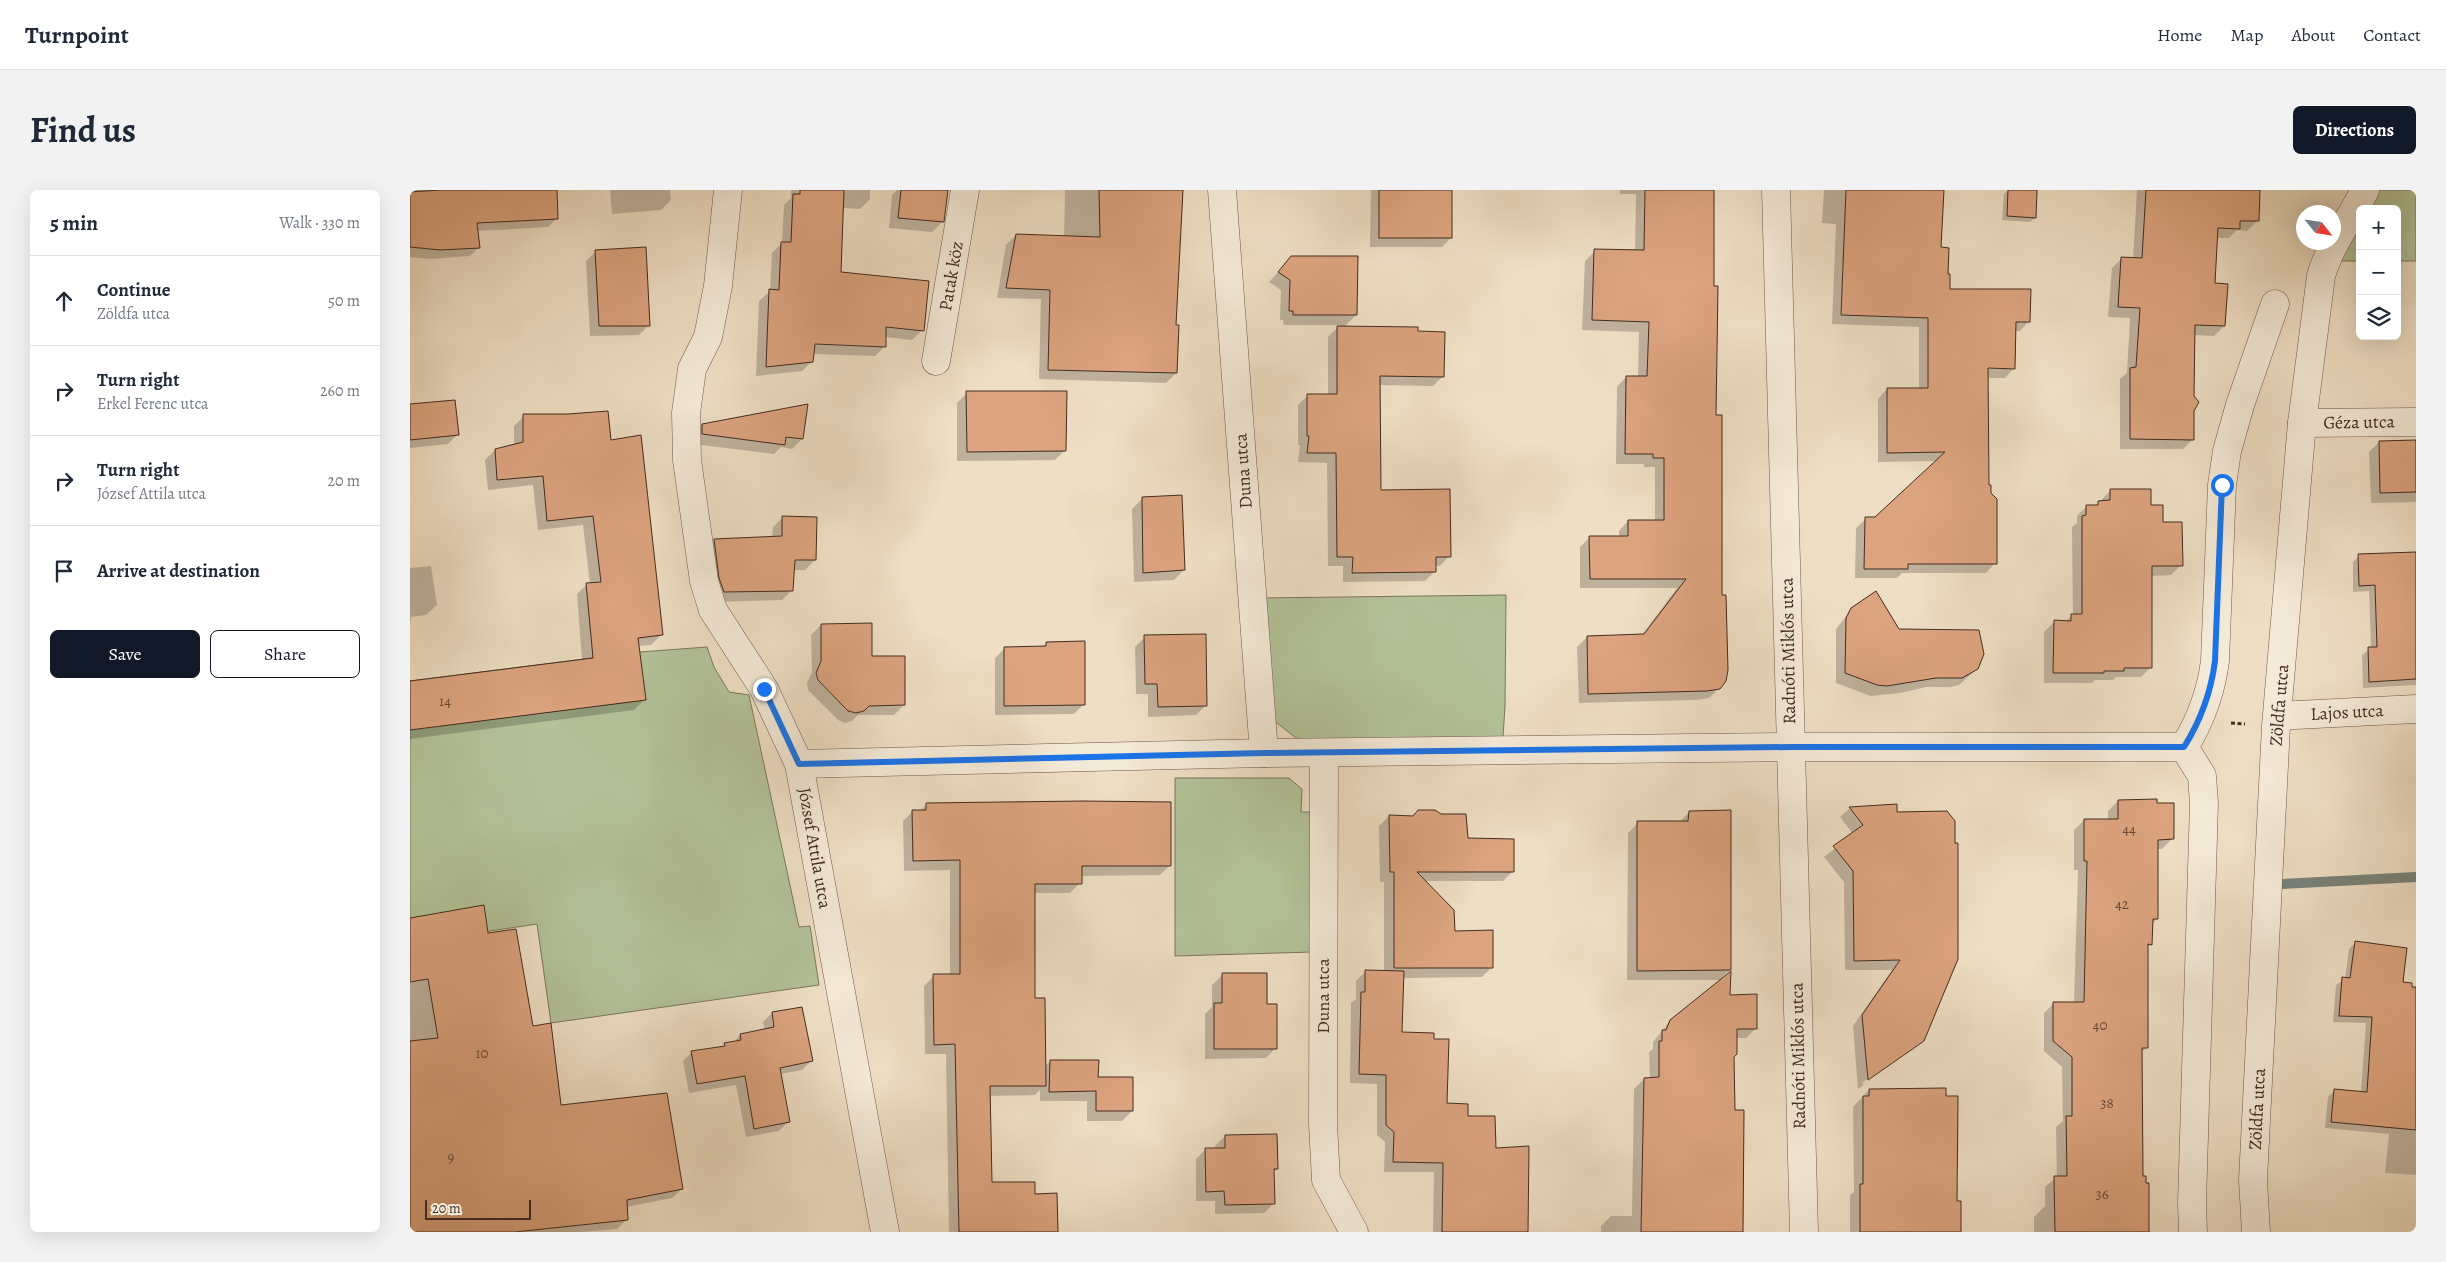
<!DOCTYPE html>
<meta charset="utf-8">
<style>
:root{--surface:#fff;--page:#f2f2f3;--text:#1f2937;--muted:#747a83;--line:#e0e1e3;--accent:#111827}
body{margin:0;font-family:Alegreya,serif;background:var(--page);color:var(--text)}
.controls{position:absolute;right:15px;top:15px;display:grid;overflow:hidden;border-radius:8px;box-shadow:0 5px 20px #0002}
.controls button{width:45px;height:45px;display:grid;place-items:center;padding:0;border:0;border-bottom:1px solid var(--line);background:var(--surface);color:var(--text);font:25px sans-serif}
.compass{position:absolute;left:1886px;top:15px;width:45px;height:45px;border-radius:50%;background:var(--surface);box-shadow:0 5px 20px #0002;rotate:120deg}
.scale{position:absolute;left:15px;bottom:12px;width:106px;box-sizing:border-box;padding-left:5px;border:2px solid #432c21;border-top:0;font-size:14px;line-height:18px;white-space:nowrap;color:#432c21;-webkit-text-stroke:4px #f4ead8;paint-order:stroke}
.stop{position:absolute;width:15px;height:15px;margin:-11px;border:4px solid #1a73e8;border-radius:50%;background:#fff}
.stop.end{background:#1a73e8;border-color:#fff;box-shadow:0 1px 5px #0008}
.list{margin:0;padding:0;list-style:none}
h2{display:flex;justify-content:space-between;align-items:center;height:65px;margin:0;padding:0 20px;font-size:21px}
h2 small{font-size:16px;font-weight:400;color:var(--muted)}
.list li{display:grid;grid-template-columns:32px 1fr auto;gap:15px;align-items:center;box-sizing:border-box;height:90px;padding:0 20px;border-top:1px solid var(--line)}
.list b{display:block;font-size:19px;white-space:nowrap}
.list p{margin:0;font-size:16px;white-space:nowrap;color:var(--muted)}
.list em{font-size:16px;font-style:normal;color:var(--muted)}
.actions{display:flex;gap:10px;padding:15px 20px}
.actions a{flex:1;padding:11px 0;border:1px solid var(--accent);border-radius:8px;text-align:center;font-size:18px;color:var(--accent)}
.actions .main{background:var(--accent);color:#fff}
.icon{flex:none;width:28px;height:28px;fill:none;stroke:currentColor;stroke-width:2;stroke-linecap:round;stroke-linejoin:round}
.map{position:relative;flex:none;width:2006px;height:1042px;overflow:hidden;border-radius:8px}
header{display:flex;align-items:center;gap:30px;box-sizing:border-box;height:70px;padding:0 25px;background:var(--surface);border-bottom:1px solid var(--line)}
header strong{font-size:24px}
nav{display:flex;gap:28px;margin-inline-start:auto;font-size:18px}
.intro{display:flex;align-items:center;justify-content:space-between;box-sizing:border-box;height:120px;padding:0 30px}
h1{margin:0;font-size:35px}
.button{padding:12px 22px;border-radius:8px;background:var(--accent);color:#fff;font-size:18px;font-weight:700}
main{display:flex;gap:30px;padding:0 30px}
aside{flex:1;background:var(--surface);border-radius:8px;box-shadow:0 5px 20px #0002}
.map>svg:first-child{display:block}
.green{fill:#b3c298;stroke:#7b775c}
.shadow{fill:#0003}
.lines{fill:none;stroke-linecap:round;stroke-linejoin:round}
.stream{stroke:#77827a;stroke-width:10}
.building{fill:#dba37e;stroke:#432c21}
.street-casing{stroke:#6e584a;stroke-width:29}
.path{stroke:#432c21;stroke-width:3;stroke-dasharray:4 2.5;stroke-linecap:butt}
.street{stroke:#f4ead8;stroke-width:28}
.route{stroke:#1a73e8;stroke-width:6}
.labels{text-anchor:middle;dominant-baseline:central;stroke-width:5;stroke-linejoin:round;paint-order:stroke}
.number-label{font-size:15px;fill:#694a38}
.street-label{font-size:18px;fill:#432c21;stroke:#f4ead8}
</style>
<header>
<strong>Turnpoint</strong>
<nav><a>Home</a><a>Map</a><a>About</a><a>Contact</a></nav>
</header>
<div class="intro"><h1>Find us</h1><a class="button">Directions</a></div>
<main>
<aside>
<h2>5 min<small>Walk · 330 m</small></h2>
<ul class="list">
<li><svg class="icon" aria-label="ahead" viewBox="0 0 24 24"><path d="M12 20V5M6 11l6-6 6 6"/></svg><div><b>Continue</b><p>Zöldfa utca</p></div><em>50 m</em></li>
<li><svg class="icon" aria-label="right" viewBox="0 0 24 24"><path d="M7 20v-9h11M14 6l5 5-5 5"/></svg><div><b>Turn right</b><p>Erkel Ferenc utca</p></div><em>260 m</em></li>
<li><svg class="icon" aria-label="right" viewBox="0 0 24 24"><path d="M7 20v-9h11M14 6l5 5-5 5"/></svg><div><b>Turn right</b><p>József Attila utca</p></div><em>20 m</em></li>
<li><svg class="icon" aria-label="arrive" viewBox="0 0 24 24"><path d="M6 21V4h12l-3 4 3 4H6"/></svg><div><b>Arrive at destination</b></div></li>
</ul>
<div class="actions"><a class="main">Save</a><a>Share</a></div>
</aside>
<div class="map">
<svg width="2006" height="1042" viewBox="0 0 2006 1042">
<rect width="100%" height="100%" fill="#eedec3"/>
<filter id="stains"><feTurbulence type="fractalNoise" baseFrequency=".004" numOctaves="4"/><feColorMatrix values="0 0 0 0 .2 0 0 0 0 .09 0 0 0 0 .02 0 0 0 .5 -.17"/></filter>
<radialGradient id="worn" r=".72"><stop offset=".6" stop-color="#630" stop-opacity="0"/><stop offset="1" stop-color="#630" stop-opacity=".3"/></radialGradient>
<!-- green -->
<g class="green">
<polygon points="1963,0 2006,0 2006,71 1987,71 1987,19 1955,19"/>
<polygon points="1950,31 1950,71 1931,71"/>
<polygon points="1096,405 1095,516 1093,547 897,553 886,548 862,529 851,408"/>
<polygon points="297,457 304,477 319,502 339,505 389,737 400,736 409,795 141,833 127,734 0,753 0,491 230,462"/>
<polygon points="765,588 879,588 892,599 891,622 900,622 903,762 765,766"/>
</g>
<!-- shadow -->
<g class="shadow">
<polygon points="0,0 146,0 147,28 138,37 67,41 69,57 60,66 20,69 0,67"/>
<polygon points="200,0 260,0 261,10 251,20 202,24"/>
<polygon points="381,0 460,0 460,9 450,19 432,18 429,83 512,140 502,150 475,147 475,156 465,166 403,164 402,171 392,181 346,186 349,111 360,101 362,63 372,53 374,15 381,8"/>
<polygon points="487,0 537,0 532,32 522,42 479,38 482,5"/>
<polygon points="655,0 772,0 765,136 766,183 756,193 629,189 631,109 587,108 596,55 606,45 654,47"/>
<polygon points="961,0 1041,0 1041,48 1032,57 960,57"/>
<polygon points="1210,0 1303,0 1309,498 1299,508 1286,510 1169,513 1167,457 1177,447 1232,445 1267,398 1170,398 1170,357 1180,347 1209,347 1209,341 1218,331 1245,331 1245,277 1234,277 1234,274 1206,274 1207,197 1216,187 1228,187 1229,142 1172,140 1175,71 1185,61 1225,62 1226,4 1210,4"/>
<polygon points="1414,0 1533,0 1530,59 1539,100 1619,131 1610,141 1605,141 1604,178 1595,188 1577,188 1578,296 1585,373 1576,383 1492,383 1487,388 1445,388 1446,338 1456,329 1465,328 1527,271 1468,272 1468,209 1477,199 1509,199 1509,137 1422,134 1426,34 1412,33"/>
<polygon points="1598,0 1613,0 1625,28 1620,32 1592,30 1594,4"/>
<polygon points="1727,0 1849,0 1847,31 1837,41 1827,40 1819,48 1806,48 1804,94 1814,136 1804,146 1784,145 1783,249 1773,259 1710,259 1710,189 1717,183 1720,128 1698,127 1702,78 1712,68 1723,69"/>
<polygon points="186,61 239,135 229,145 180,146 176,71"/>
<polygon points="882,67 946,125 934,137 1007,143 1033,186 1023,196 969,195 969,301 1039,366 1030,376 1025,376 1025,381 1015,391 933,392 933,376 918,376 917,273 888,272 890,255 888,255 888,215 898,205 918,205 918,147 930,135 874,135 873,130 870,130 871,100 859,92"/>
<polygon points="557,203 655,260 645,270 547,271 547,213"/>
<polygon points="0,215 47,245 38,254 0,258"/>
<polygon points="114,226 200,252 251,445 241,455 228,456 234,510 224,520 0,549 0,492 172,470 167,404 177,394 180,394 173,335 128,340 123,295 78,300 75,270 85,260 104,255 104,236"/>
<polygon points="292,235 392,249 382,259 371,257 364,264 283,254 282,245"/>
<polygon points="2006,251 2006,312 1961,313 1959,262 1969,252"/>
<polygon points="1701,300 1740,316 1752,333 1771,375 1761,385 1741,386 1741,477 1731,487 1706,487 1703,490 1685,490 1682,493 1634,493 1634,442 1644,432 1654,432 1663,425 1662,337 1667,333 1667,326 1677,316 1685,316"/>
<polygon points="732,309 774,380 764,390 724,392 722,319"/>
<polygon points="373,327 405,370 395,380 383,380 382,400 372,410 304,412 294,360 304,350 362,348 363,337"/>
<polygon points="2006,363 2006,495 1953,498 1952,465 1961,458 1959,401 1943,402 1943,372 1949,366"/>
<polygon points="21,376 27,415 16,425 1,427 0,436 0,378"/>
<polygon points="1442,419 1489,440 1567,479 1549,495 1541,497 1516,497 1490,503 1461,506 1426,493 1426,439"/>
<polygon points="411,435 461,468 494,515 484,525 448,525 442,531 435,533 428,530 398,500 397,493 402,482 401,445"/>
<polygon points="735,447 796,515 786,525 738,527 738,504 726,504 725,457"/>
<polygon points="637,453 674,514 664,524 585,525 585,468 595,458 632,458"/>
<polygon points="1708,611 1746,615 1762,649 1752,659 1747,659 1747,729 1742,734 1741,754 1736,759 1736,858 1730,864 1732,987 1738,1042 1624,1042 1624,1027 1635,1016 1635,997 1647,987 1646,937 1653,931 1652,877 1634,861 1634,823 1644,813 1664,813 1668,680 1664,680 1664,640 1674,630 1698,630 1698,621"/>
<polygon points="517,614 760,675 750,685 670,686 670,693 660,703 624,703 624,810 635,876 640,871 687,888 722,921 712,931 677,931 677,911 630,911 630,900 625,905 579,906 581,994 624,1005 647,1042 539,1042 536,864 515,864 514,796 524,786 540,785 540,680 494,681 493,631 503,621 510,621"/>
<polygon points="1486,616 1513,850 1452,893 1454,895 1503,860 1448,899 1443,836 1482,780 1435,780 1434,692 1414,667 1443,644 1430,627 1440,618"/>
<polygon points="1279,622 1320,780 1312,787 1319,806 1346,838 1336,848 1326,848 1323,867 1323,921 1331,1042 1191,1042 1191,1036 1201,1026 1222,1026 1224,899 1234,889 1240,889 1239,862 1243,859 1243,852 1260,831 1312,790 1217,790 1218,643 1228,633 1269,633"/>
<polygon points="979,626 1057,650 1103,681 1093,691 1015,691 1044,742 1082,777 1072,787 992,788 991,844 1036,914 1057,928 1085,959 1117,1042 1023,1042 1024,982 974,982 975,952 967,945 967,894 940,893 941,813 946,809 946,791 956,781 974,782 974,692 970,692 969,636"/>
<polygon points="0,728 77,744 121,837 150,916 272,999 262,1008 216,1017 217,1029 207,1039 171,1042 0,1042"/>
<polygon points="1945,753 1991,794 2006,799 2006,985 1975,983 1979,944 1915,938 1918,907 1925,900 1951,903 1956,833 1923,832 1926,795 1935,789 1939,759"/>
<polygon points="812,785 855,815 866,858 856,868 795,869 795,824 802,817 802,795"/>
<polygon points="362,823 401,871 392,880 370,884 378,932 369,941 336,947 326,895 279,903 273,871 282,862 312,858 323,853 330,845 355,841 353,832"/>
<polygon points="1459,900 1546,1013 1550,1042 1440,1042 1440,1005 1444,1002 1443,917"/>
<polygon points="815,946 867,979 863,982 864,1013 854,1023 805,1024 805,1011 786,1011 786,969 796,959 805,959 805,956"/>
</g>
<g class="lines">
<!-- stream -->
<polyline class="stream" points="1873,694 2006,687"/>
</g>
<!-- building -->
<g class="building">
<polygon points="30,0 147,0 148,29 67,33 70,58 30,60 0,57 0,2"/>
<polygon points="390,0 434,0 431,82 519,91 514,141 476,137 476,157 405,154 403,172 356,177 359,99 369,100 371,52 381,52 383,4 390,4"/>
<polygon points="491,0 538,0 534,32 488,28"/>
<polygon points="689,0 773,0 766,135 769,135 767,183 638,180 640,100 596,98 606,44 690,47"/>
<rect x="969" y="0" width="73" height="48"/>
<polygon points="1235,0 1304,0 1304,96 1308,96 1306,225 1312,225 1312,405 1316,405 1318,480 1316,491 1310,499 1297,501 1178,504 1177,446 1234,444 1276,389 1180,389 1179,346 1218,346 1218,330 1254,330 1254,268 1243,268 1243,264 1215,264 1216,186 1237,186 1239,132 1182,130 1184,59 1234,60"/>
<polygon points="1436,0 1534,0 1531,57 1539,58 1538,84 1540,84 1540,99 1621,99 1620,132 1606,132 1605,179 1578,178 1579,295 1581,295 1581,303 1587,309 1587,374 1498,374 1498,379 1454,379 1455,327 1465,327 1535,262 1477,263 1477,198 1518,198 1518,128 1431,125"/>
<polygon points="1598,0 1627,0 1626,28 1597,26"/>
<polygon points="1736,0 1850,0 1849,31 1830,31 1830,39 1808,38 1805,93 1818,94 1815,136 1785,135 1784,206 1789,212 1784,221 1784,250 1720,249 1720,178 1726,177 1730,118 1708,117 1711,67 1732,68"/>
<polygon points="236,57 240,136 189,136 185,60"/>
<polygon points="881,66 948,66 947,125 883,125 883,121 879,121 880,90 868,82"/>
<polygon points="927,136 1008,137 1008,141 1035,142 1034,187 970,186 971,300 1040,299 1041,367 1026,367 1026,382 942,383 943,367 927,367 926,263 897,263 899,246 897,246 897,204 927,204"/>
<polygon points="556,201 657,201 656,261 557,262"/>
<polygon points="45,210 49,245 0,250 0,214"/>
<polygon points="398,214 393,249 376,247 375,255 292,244 292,234"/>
<polygon points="198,221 201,250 231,245 253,445 228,448 236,510 0,540 0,491 183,468 176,393 191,392 183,326 137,331 133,286 87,290 85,259 113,252 113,224 158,224"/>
<polygon points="2006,250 2006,302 1970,303 1969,251"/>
<polygon points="1700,299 1741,299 1741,315 1753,315 1753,332 1772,332 1773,376 1742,376 1742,478 1714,478 1714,481 1694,481 1694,483 1643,483 1644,430 1661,431 1661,424 1672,424 1672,326 1676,325 1676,315 1688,315 1688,311 1700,310"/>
<polygon points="772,305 775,380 733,383 732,307"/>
<polygon points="372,326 407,327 406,370 385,370 383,401 314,402 309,388 304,349 372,346"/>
<polygon points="2006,362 2006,489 1959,492 1958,457 1967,457 1965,395 1949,396 1948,364"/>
<polygon points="1466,401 1489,439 1569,440 1574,464 1568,479 1552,488 1526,488 1477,496 1467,495 1435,483 1436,428 1441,418"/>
<polygon points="462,433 462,466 495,466 495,515 459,516 454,521 446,523 438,521 408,490 406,483 411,471 411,434"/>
<polygon points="796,444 797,516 748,517 747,494 735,494 734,445"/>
<polygon points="675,451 675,515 594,516 594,457 636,456 636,452"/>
<polygon points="1747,609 1747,613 1764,613 1764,649 1748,650 1748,729 1743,729 1742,755 1738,754 1738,858 1732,858 1733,986 1736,986 1736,993 1739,993 1739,1042 1645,1042 1644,986 1657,986 1656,926 1662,926 1662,867 1643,851 1643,812 1674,812 1677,671 1674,671 1674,629 1708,629 1708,610"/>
<polygon points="674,611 761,612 761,676 672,676 672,694 625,694 625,808 635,808 636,896 580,896 582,992 625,992 625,1004 647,1003 648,1042 549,1042 545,854 524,855 523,784 550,784 550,670 503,671 502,620 516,620 516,613"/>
<polygon points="1487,614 1487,622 1537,621 1545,631 1545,653 1548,653 1548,769 1514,851 1458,890 1452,825 1490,770 1444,771 1443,681 1423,656 1453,635 1439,617"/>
<polygon points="1008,620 1025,620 1031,624 1056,624 1058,648 1104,649 1104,682 1007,682 1044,720 1045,741 1083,740 1083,778 984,778 984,682 980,682 979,625 1003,626"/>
<polygon points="1321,620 1321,780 1227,781 1227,631 1278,631 1279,621"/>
<polygon points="74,715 78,743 106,739 123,836 141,833 151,915 257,903 273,999 217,1010 218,1030 105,1042 0,1042 0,851 28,848 18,789 0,792 0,728"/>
<polygon points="1945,751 1997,758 1993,792 2002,793 2002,797 2006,797 2006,940 1921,932 1924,899 1957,902 1962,827 1929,826 1932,787 1940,788"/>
<polygon points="955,780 994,781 992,842 1024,843 1024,849 1039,849 1037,913 1058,914 1058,926 1085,926 1086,958 1119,956 1118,1042 1032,1042 1033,973 983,972 984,942 976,935 976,885 949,884 951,802 955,802"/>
<polygon points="1321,781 1320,805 1347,804 1347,839 1327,839 1327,864 1324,867 1325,920 1334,920 1333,1042 1231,1042 1234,888 1249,887 1249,851 1252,851 1252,840 1256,840 1260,830"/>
<polygon points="812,783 857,783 857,814 867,814 867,859 804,859 804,813 812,813"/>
<polygon points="392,817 403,871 370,878 380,932 344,939 335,886 287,894 281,861 315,856 314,853 331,850 330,844 364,837 362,822"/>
<polygon points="640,870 689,870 688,887 723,887 723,921 686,921 686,901 639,902"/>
<polygon points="1536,898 1536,906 1548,906 1547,1011 1551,1011 1551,1042 1450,1042 1450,994 1453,994 1453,906 1459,906 1459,899"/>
<polygon points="867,944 868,979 864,979 865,1014 815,1015 814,1001 796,1002 795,958 815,958 815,945"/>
</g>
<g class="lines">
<!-- street casing -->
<g class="street-casing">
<g id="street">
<polyline points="318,0 308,96 298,147 282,179 276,223 277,270 294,391 303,420 354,499 389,574 475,1042"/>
<polyline points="812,0 854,563"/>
<polyline points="1366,0 1394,1042"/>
<polyline points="526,171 555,0"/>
<polyline points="1892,233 2006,232"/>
<polyline points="1868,526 2006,519"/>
<polyline points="1774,557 1792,586 1794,613 1782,1013 1783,1042"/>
<path d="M1774,557C1791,530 1801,502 1805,471L1812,295L1817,261L1830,215L1865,114"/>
<polyline points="914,563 913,934 916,990 944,1042"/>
<polyline points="389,574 854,563 1381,557 1774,557"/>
<path d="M1846,1042L1843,990L1866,536L1892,233L1911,86C1920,54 1940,30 1955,0"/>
</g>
</g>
<!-- path -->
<polyline class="path" points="1821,533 1835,534"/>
<!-- street -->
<use href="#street" class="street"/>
</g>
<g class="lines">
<!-- route -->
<path class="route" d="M354,499L389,574L854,563L1380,557H1774C1791,530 1801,502 1805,471L1812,295"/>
</g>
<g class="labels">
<!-- number labels -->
<g class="number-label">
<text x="35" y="511">14</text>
<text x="1719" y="639">44</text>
<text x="1712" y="714">42</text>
<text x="1690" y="835">40</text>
<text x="72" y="863">10</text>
<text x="1697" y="913">38</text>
<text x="41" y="967">9</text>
<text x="1692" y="1004">36</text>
</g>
<!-- street labels -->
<g class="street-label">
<text transform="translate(541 86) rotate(-80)">Patak köz</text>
<text transform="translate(1949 232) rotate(-1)">Géza utca</text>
<text transform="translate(833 281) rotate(-94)">Duna utca</text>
<text transform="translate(1378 461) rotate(-91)">Radnóti Miklós utca</text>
<text transform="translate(1869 515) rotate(-85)">Zöldfa utca</text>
<text transform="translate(1937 522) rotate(-3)">Lajos utca</text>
<text transform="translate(405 658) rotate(80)">József Attila utca</text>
<text transform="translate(913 806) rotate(-90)">Duna utca</text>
<text transform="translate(1388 866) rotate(-91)">Radnóti Miklós utca</text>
<text transform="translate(1847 919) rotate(-87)">Zöldfa utca</text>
</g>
</g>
<rect width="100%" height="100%" filter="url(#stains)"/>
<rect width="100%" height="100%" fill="url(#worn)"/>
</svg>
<div class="controls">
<button>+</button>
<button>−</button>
<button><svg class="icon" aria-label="layers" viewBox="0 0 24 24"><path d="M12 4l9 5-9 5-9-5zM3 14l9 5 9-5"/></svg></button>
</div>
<svg class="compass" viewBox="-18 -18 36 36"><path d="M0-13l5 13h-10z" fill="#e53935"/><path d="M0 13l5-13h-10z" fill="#747a83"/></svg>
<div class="scale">20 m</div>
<div class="stop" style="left:1812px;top:295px"></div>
<div class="stop end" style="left:354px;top:499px"></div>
</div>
</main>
